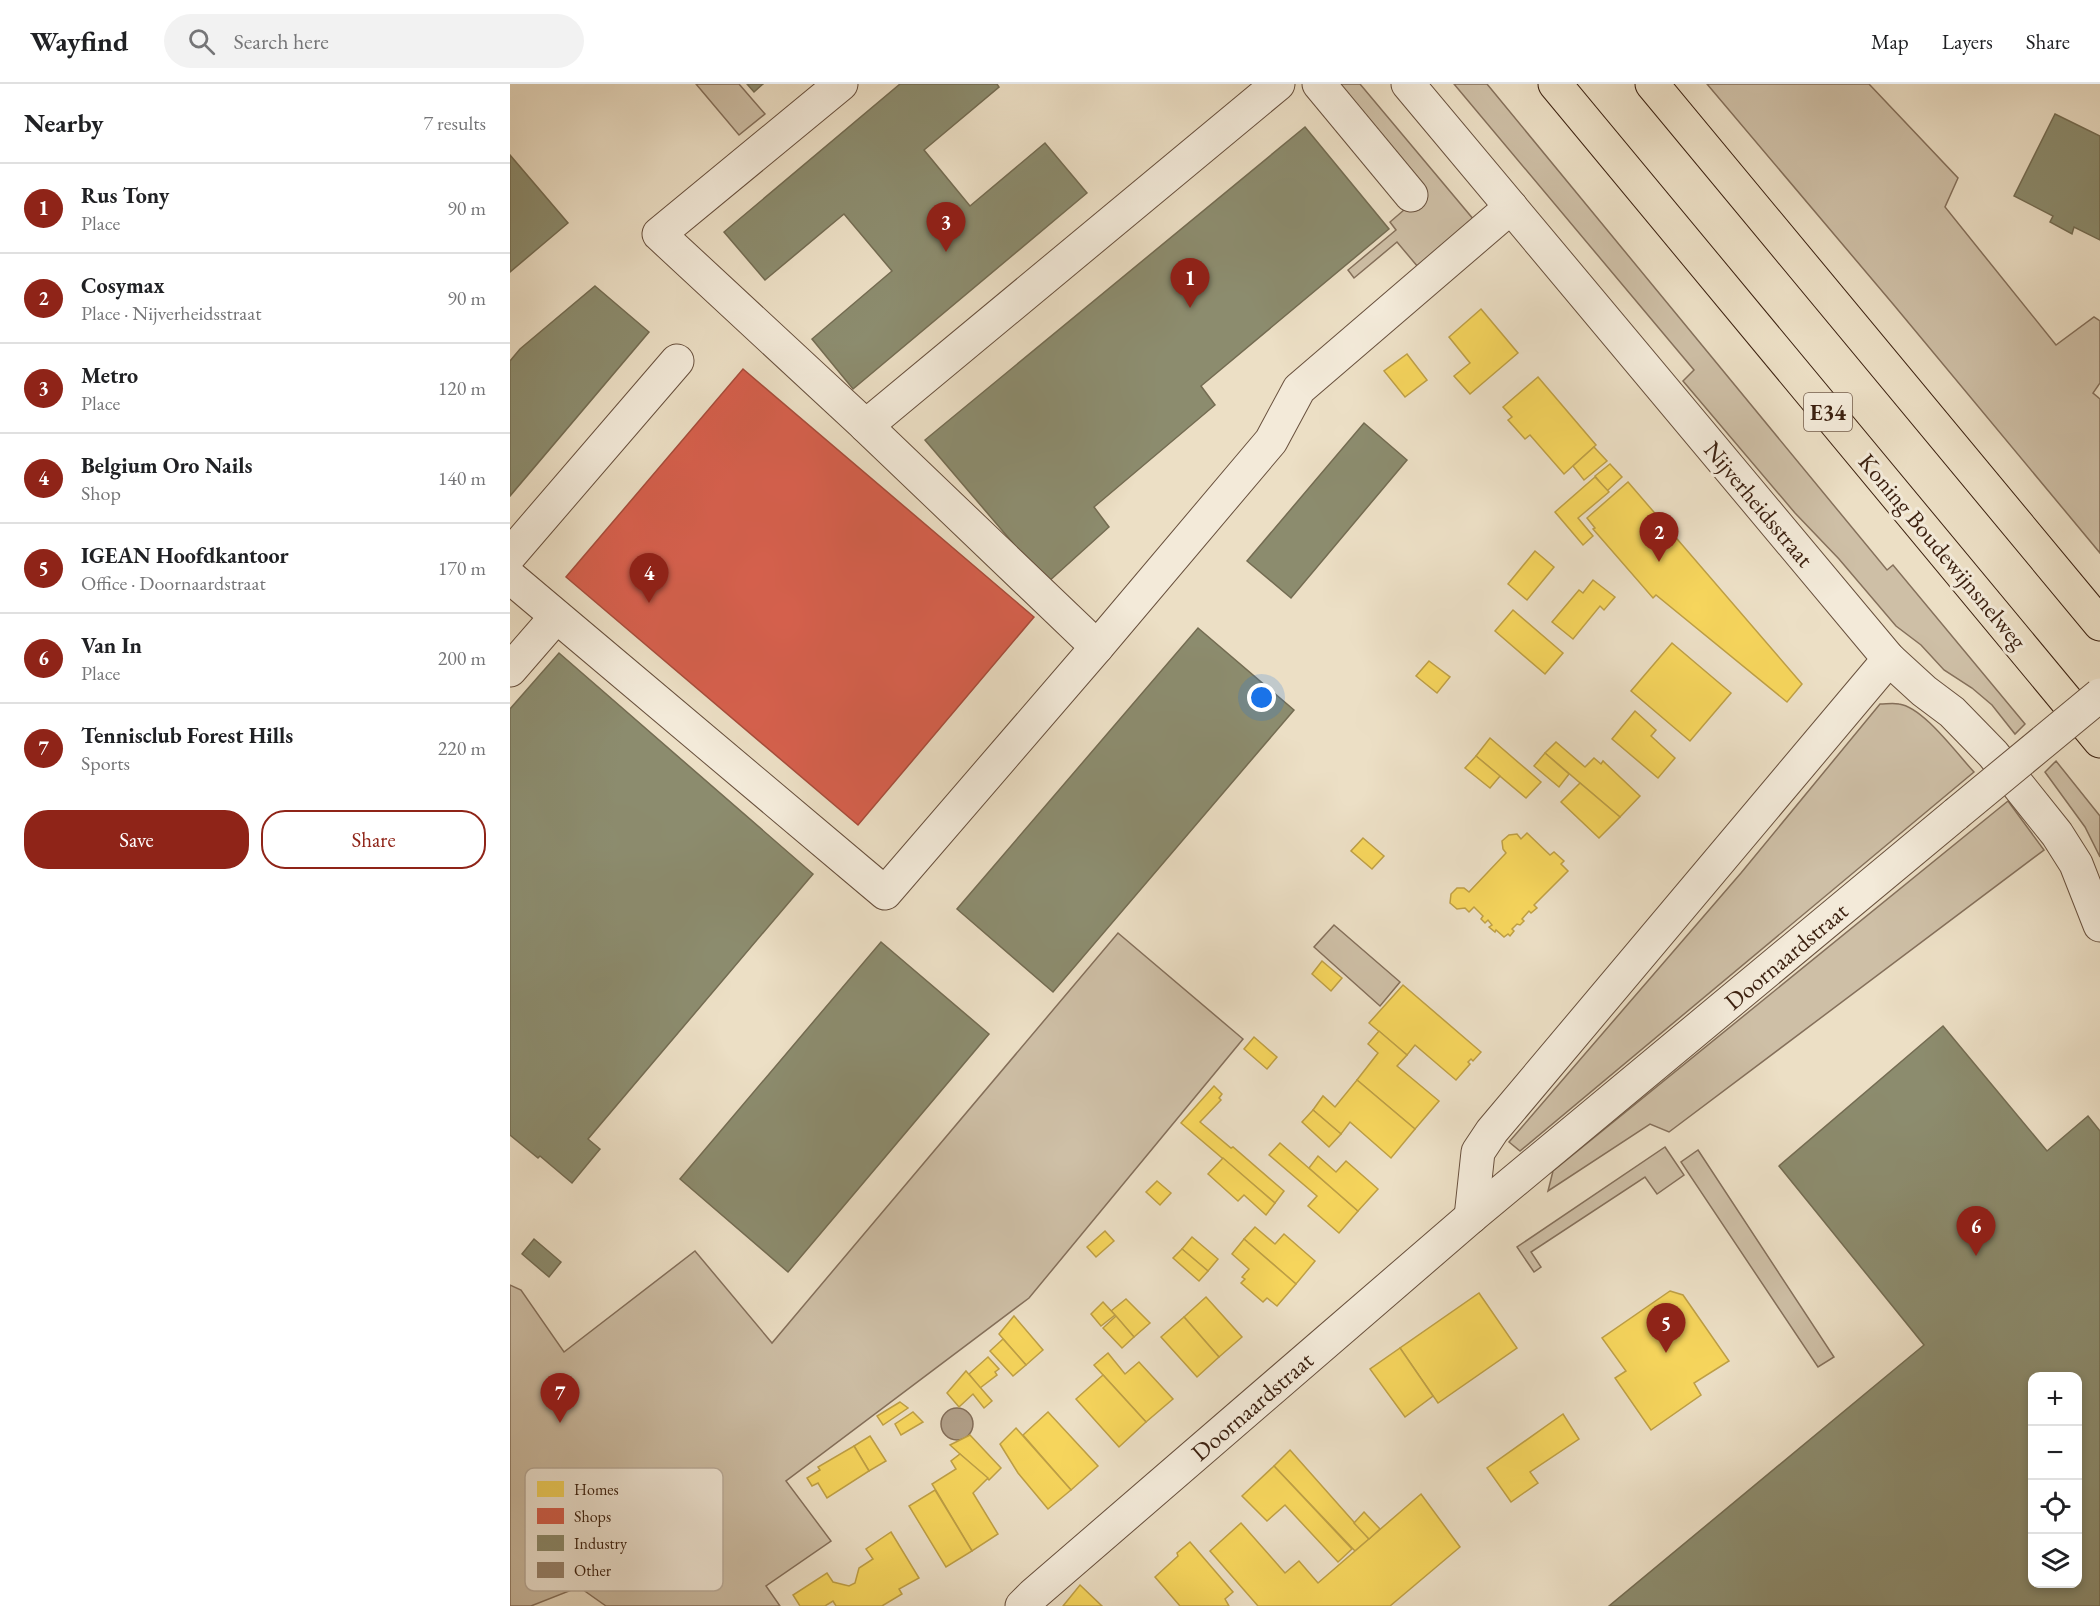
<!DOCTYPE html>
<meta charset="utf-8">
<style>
:root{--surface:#fff;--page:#f2f2f2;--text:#202124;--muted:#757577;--line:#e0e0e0;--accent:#8f2418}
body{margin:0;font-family:"EB Garamond",serif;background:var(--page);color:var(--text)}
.controls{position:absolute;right:18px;bottom:18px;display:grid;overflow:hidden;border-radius:12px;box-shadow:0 3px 9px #0003}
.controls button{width:54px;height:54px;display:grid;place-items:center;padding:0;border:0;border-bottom:2px solid var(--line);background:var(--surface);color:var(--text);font:30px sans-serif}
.you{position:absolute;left:752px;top:614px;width:21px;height:21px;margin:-15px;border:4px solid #fff;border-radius:50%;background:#1a73e8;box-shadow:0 0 0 9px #1a73e833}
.badge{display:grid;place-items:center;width:39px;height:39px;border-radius:50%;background:var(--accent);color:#fff;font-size:20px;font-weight:700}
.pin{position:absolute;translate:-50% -50px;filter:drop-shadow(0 2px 3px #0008)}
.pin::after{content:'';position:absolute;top:32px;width:21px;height:18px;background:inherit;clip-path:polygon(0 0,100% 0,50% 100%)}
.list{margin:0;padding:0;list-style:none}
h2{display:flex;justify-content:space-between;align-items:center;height:78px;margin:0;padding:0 24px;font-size:26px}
h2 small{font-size:20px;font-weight:400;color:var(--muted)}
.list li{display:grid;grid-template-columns:39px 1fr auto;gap:18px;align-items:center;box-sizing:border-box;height:90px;padding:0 24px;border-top:2px solid var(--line)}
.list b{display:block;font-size:22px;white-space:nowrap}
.list p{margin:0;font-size:20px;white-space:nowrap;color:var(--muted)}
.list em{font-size:20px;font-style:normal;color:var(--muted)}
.actions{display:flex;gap:12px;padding:18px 24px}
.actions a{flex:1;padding:14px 0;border:2px solid var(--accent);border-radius:24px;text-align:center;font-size:21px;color:var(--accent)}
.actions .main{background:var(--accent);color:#fff}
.icon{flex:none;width:33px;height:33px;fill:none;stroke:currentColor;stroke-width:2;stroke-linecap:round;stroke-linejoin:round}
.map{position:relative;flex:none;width:1590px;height:1522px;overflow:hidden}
header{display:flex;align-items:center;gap:36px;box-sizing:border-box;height:84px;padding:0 30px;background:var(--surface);border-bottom:2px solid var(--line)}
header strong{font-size:28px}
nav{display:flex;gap:33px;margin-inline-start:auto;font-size:21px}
.search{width:420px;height:54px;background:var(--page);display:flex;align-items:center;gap:15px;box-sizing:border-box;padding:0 21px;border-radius:33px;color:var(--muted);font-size:22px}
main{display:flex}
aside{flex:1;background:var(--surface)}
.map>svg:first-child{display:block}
.green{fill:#cebfa6;stroke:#85705b;stroke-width:1.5}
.water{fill:#b09e87;stroke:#826c57;stroke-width:1.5}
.homes{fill:#f6d55c;stroke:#be9f45;stroke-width:1.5}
.shops{fill:#d6604d;stroke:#a84d3b;stroke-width:1.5}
.industry{fill:#8c8c6e;stroke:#746c52;stroke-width:1.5;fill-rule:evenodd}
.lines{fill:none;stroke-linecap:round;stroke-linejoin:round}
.minor-casing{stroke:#68503d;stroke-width:35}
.highway-casing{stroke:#3c2110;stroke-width:35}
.minor{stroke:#f3ead9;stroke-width:33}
.highway{stroke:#ecdfc5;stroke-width:33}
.minor-bridge-casing{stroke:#68503d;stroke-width:35;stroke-linecap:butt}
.minor-bridge{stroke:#f3ead9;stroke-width:33}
.labels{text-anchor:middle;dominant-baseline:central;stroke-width:6;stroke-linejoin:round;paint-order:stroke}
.shield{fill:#f3ead9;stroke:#735d4c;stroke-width:1.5}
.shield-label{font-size:22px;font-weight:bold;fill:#3c2110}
.street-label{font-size:24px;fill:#3c2110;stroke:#f3ead9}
.key{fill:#f3ead9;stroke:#bcae9d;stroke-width:1.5}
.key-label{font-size:16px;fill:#3c2110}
</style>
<header>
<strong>Wayfind</strong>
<div class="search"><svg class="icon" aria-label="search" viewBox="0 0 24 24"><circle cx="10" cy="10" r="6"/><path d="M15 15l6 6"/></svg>Search here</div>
<nav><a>Map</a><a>Layers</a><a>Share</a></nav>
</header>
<main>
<aside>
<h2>Nearby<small>7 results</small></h2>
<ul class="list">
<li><span class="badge">1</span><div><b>Rus Tony</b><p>Place</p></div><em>90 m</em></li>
<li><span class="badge">2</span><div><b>Cosymax</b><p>Place · Nijverheidsstraat</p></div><em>90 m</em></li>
<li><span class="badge">3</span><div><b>Metro</b><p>Place</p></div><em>120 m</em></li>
<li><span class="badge">4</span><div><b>Belgium Oro Nails</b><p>Shop</p></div><em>140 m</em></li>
<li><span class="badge">5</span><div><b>IGEAN Hoofdkantoor</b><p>Office · Doornaardstraat</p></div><em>170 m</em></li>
<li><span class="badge">6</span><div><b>Van In</b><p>Place</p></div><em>200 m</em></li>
<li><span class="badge">7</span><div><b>Tennisclub Forest Hills</b><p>Sports</p></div><em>220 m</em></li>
</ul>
<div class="actions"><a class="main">Save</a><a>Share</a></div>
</aside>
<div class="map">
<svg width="1590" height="1522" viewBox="0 0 1590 1522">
<rect width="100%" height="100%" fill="#ecdfc5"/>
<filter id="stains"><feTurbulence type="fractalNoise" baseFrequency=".00333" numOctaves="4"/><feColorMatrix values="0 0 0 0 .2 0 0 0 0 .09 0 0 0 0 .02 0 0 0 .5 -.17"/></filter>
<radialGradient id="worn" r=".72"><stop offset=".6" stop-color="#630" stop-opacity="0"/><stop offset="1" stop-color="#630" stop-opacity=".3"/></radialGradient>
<!-- green -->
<g class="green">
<polygon points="186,0 229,0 255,30 229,51"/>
<polygon points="827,0 850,0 964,136 908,183 887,158 844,194 838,186 886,146 880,138 916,107"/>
<polygon points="944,0 977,0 1377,486 1383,481 1515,640 1505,650 1482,621 1462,604 1434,586 1411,561 1386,542 1329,475 1285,429 1173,297 1184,286"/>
<polygon points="1197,0 1359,0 1448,94 1435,123 1546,261 1584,233 1590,237 1590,299 1583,309 1590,315 1590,469 1383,220"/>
<path d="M1370,620C1376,620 1383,619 1389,620C1413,623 1447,670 1464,688L1010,1067L999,1058L1231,789Z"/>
<polygon points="1546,677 1590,732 1590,773 1575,743 1535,688"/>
<polygon points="1498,717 1534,766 1159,1048 1140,1040 1038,1107 1043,1087"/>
<polygon points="824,841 890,898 870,922 804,863"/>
<polygon points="608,849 733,955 519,1214 276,1397 321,1457 256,1502 270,1522 96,1522 69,1503 21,1522 0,1522 0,1201 11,1206 54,1268 185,1167 262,1259"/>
<polygon points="1155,1063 1174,1091 1147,1110 1135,1093 1021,1168 1031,1183 1024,1188 1007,1163"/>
<polygon points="1188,1066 1324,1273 1308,1283 1171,1078"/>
</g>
<!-- water -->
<circle class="water" cx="447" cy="1340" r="16"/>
<!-- homes -->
<g class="homes">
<polygon points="971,225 1008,269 960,310 944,292 960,279 939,253"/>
<polygon points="897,270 917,296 895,313 874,287"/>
<polygon points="1028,293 1086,361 1054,390 1020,351 1015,355 998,336 1002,333 993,323"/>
<polygon points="1084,363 1097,377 1074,396 1063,382"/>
<polygon points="1100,380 1112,393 1097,407 1085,392"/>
<polygon points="1085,393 1099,408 1068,434 1083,452 1073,461 1045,428"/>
<polygon points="1118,398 1292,600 1277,618 1146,511 1143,514 1083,445 1085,444 1077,434"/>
<polygon points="1025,467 1044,483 1017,516 998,500"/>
<polygon points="1083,496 1105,513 1094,526 1090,522 1063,555 1042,538 1069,506 1073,509"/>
<polygon points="1003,526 1053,569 1035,590 985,547"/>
<polygon points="1162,559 1221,609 1180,657 1121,607"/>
<polygon points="919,577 940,593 927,609 906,592"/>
<polygon points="1125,627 1146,646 1141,652 1165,674 1148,694 1102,655"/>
<polygon points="980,654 1031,698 1016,714 966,672"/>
<polygon points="1046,658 1075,683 1084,674 1091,680 1093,677 1130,712 1110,733 1035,669"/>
<polygon points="1035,669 1059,690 1049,703 1024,682"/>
<polygon points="966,672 990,692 980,704 955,684"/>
<polygon points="1070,699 1110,733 1089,754 1051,718"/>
<polygon points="1017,749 1040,771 1044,768 1054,777 1051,780 1058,787 1024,821 1027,824 1021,829 1019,827 1012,835 1014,837 1010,841 1007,840 1002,845 1004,847 1000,852 998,850 994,853 986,846 985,848 979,843 982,841 978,836 975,839 971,835 973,832 964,823 959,828 955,824 947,825 940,819 941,810 947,804 954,804 959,808 996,769 993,765 992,757 999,751 1007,750 1011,755"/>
<polygon points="853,754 874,772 862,785 841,767"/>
<polygon points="812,877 832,894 821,907 802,890"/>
<polygon points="893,901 971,968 963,977 961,975 958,978 960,980 946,996 905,961 897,971 859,939"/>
<polygon points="869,947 897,971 887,982 929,1017 905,1045 847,996 868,969 858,960"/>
<polygon points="744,953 767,973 757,985 734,965"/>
<polygon points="847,996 905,1045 881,1074 840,1038 831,1050 803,1026 813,1012 825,1023"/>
<polygon points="704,1002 712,1010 709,1014 711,1016 690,1038 721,1064 723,1063 774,1107 765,1119 671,1039"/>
<polygon points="803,1026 831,1050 819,1063 792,1038"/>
<polygon points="770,1059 848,1127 829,1149 798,1122 807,1112 759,1071"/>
<polygon points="808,1072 826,1088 836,1077 868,1105 848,1127 799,1084"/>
<polygon points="713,1074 765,1119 756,1131 734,1111 728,1117 698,1090"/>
<polygon points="647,1097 661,1109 650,1121 636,1108"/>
<polygon points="745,1143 765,1160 774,1150 805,1177 786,1200 734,1155"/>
<polygon points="595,1147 604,1157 586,1173 577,1163"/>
<polygon points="682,1153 708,1175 698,1187 672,1165"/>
<polygon points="734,1155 786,1200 767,1222 757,1214 753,1218 731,1199 735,1195 732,1193 739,1185 722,1170"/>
<polygon points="672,1165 698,1187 689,1197 663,1174"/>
<polygon points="1160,1207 1173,1211 1219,1277 1184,1299 1191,1311 1141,1346 1105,1294 1116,1287 1092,1254"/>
<polygon points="969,1209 1007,1264 928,1319 890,1264"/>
<polygon points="696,1213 732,1253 709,1273 674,1233"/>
<polygon points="616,1215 640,1239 624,1253 601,1227"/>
<polygon points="593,1218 605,1231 591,1242 581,1230"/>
<polygon points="504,1232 533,1266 516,1281 489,1250"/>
<polygon points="606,1232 624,1253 612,1264 593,1244"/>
<polygon points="674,1233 709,1273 687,1293 651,1253"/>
<polygon points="493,1255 516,1281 503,1292 480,1267"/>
<polygon points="890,1264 923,1312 895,1333 860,1285"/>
<polygon points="598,1269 615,1290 629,1278 663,1315 636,1338 584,1281"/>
<polygon points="478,1273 489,1285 485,1288 487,1291 470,1304 459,1290"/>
<polygon points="456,1287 482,1317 474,1324 463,1310 449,1323 437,1309"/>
<polygon points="593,1291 636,1338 609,1363 566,1315"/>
<polygon points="390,1318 398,1324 373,1341 367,1332"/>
<polygon points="403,1328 413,1338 391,1351 385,1340"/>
<polygon points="538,1328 588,1382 561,1406 513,1351"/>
<polygon points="1053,1330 1069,1355 1020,1388 1028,1399 1001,1418 977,1384"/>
<polygon points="506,1344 561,1406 538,1425 508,1389 490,1360"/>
<polygon points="460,1351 491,1384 479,1396 440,1361"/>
<polygon points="360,1352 376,1377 359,1387 344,1362"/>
<polygon points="344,1362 359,1387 317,1414 308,1399 302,1402 297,1394 310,1386 308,1383"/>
<polygon points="780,1366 859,1455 845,1467 764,1382"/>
<polygon points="450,1370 478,1394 463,1409 488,1450 462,1467 422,1400 446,1385 441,1377"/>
<polygon points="764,1382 842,1465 828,1478 775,1421 757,1437 732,1412"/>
<polygon points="425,1406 462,1467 436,1483 399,1422"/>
<polygon points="911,1410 950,1463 880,1522 748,1522 700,1467 731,1439 775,1489 789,1477 808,1499"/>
<polygon points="854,1428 870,1445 859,1455 844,1439"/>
<polygon points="381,1448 409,1494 389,1505 392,1510 372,1522 326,1522 323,1517 315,1522 290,1522 283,1511 317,1489 323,1498 339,1502 345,1499 349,1484 363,1475 356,1465"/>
<polygon points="680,1458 723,1508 715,1515 719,1522 670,1522 645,1493 668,1472 667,1469"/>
<polygon points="570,1501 592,1522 553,1522"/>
</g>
<!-- shops -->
<polygon class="shops" points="233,285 524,533 348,741 56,493"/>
<!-- industry -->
<g class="industry">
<polygon points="237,0 253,0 244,8"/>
<polygon points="390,0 487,0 489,3 414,66 460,122 535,59 577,109 343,305 302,255 382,187 334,130 255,196 214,148"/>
<polygon points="1545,30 1590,52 1590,156 1564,143 1562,150 1540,138 1543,132 1504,112"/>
<polygon points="795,43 879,145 691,302 705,321 584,423 599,443 537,499 415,356"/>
<polygon points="0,71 58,139 0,188"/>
<polygon points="85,202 139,248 0,412 0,277 10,265"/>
<polygon points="854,339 897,376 781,514 737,477"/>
<polygon points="688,544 784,626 543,908 447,825"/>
<polygon points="49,569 303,790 78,1055 90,1065 62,1099 30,1072 28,1074 0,1051 0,625"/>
<polygon points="371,858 479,950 278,1188 170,1095"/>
<path d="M1433,942L1537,1067L1578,1032L1590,1047V1522H1099L1414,1261L1269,1082ZM1522,1292H1568V1500H1522Z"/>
<polygon points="24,1155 51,1178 39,1193 12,1170"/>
</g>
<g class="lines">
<!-- minor casing -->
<g class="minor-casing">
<g id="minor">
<polyline points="331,0 149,150 356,342 768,0"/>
<polyline points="809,0 901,111"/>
<polyline points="898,0 1379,575 1414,607 1442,628 1483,670 1547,750 1566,780 1590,841"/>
<polyline points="356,342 587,563"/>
<polyline points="0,471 167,277"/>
<polyline points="0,493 375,809 587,563 761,357 789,305 1001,123"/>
<polyline points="0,586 46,533"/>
<polyline points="961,1133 968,1068 982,1047 1379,575"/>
<polyline points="512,1522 523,1511 961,1133 1446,730"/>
</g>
</g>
<!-- highway casing -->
<g class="highway-casing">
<g id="highway">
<polyline points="1045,0 1590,657"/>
<polyline points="1142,0 1590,540"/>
</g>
</g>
<!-- minor -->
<use href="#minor" class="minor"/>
<!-- highway -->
<use href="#highway" class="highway"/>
<!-- minor-bridge casing -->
<g class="minor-bridge-casing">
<polyline id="minor-bridge" points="1446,730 1590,611"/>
</g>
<!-- minor-bridge -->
<use href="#minor-bridge" class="minor-bridge"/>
</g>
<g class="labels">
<!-- shield labels -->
<rect class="shield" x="1294" y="309" width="48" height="38" rx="4.5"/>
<g class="shield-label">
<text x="1318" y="328">E34</text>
</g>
<!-- street labels -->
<g class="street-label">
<text transform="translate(1249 420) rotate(50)">Nijverheidsstraat</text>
<text transform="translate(1433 467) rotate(50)">Koning Boudewijnsnelweg</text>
<text transform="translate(1276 872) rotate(-40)">Doornaardstraat</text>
<text transform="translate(742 1322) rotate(-41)">Doornaardstraat</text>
</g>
</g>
<!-- legend -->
<rect x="15" y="1384" width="198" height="123" rx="9" class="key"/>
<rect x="27" y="1397" width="27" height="16" fill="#f6d55c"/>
<rect x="27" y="1424" width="27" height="16" fill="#d6604d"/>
<rect x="27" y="1451" width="27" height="16" fill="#8c8c6e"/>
<rect x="27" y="1478" width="27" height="16" fill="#98846e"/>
<g class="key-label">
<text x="64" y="1411">Homes</text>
<text x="64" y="1438">Shops</text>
<text x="64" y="1465">Industry</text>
<text x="64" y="1492">Other</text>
</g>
<rect width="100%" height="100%" filter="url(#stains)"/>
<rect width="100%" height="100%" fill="url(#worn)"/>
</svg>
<div class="controls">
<button>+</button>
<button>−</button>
<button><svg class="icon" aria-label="locate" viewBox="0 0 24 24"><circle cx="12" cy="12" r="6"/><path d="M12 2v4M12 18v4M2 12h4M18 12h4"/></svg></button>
<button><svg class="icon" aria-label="layers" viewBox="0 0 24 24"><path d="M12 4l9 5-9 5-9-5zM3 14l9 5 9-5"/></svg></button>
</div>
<div class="you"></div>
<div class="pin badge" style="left:680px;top:224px">1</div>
<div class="pin badge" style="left:1149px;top:478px">2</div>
<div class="pin badge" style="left:436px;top:168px">3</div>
<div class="pin badge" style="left:139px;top:519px">4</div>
<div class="pin badge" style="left:1156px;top:1269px">5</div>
<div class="pin badge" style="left:1466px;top:1172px">6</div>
<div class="pin badge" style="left:50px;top:1339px">7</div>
</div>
</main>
